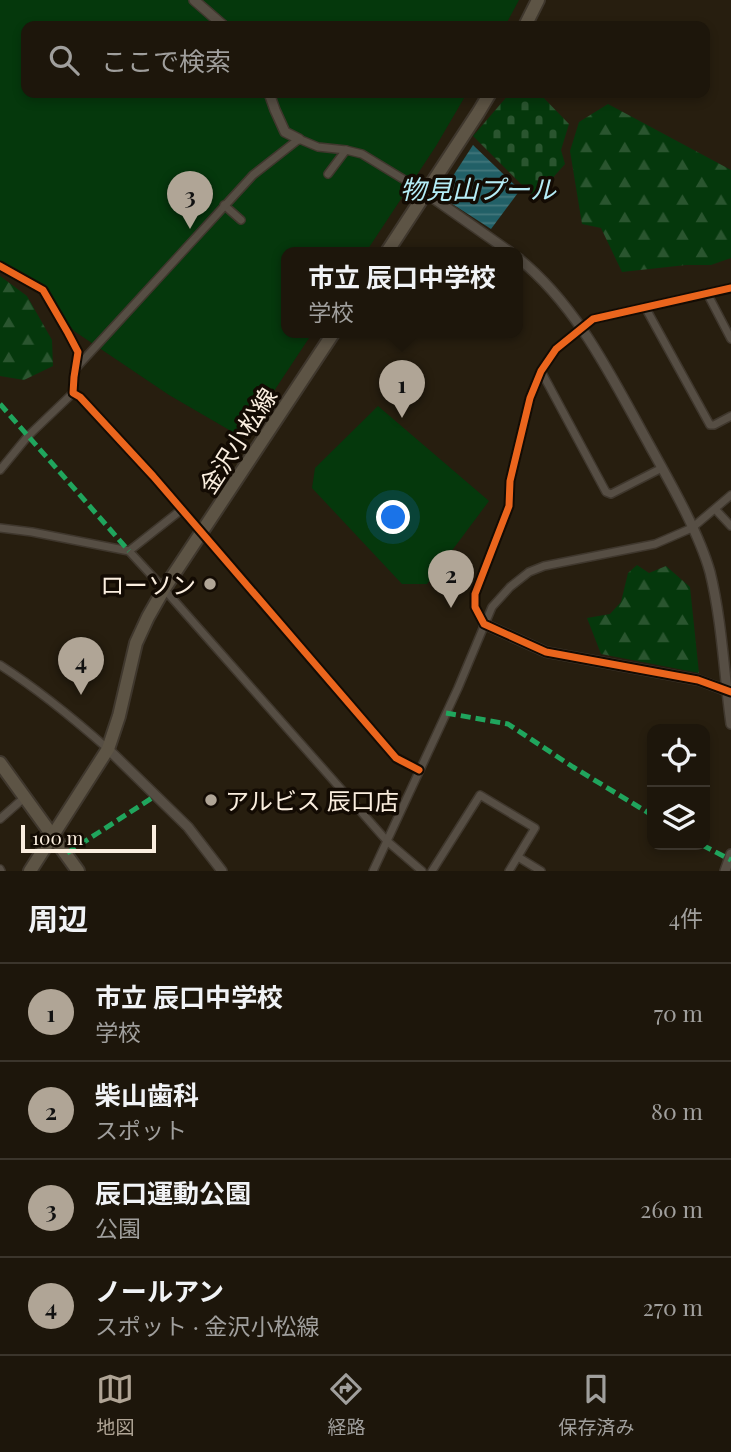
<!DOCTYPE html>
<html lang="ja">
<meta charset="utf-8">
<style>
:root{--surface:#1d160b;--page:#2a2319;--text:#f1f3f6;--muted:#a09f9d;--line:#3b352c;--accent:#b0a596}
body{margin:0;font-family:"Playfair Display","Noto Sans JP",serif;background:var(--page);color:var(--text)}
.controls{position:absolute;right:21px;bottom:21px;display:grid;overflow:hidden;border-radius:14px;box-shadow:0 4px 10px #0003}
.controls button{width:63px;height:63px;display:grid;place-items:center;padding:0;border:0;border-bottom:2px solid var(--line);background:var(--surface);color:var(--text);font:35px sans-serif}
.scale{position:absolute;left:21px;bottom:18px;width:135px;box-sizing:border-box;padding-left:7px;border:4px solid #faeedf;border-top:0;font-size:19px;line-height:24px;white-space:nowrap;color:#faeedf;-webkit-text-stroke:5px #130b03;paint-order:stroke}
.you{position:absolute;left:394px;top:518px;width:24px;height:24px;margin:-18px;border:5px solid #fff;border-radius:50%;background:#1a73e8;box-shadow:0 0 0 10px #1a73e833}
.badge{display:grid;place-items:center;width:46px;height:46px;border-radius:50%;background:var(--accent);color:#111;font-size:23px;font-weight:700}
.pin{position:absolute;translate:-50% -58px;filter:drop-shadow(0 2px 4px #0008)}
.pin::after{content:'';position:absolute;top:37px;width:24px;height:21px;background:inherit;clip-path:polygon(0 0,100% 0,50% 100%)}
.popup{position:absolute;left:281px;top:247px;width:242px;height:91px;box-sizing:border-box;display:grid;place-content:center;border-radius:14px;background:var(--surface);filter:drop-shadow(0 2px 5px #0005);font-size:23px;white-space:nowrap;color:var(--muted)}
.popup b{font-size:26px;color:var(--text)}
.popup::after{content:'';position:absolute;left:50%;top:100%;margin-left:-14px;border:14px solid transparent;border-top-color:var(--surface)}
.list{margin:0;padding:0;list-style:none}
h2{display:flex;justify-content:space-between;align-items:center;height:91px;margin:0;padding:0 28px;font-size:30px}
h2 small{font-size:23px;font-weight:400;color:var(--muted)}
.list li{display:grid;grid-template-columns:46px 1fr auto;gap:21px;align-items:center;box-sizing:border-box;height:98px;padding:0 28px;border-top:2px solid var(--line)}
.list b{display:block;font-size:26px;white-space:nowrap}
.list p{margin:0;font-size:23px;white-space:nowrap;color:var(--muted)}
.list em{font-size:23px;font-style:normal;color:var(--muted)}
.icon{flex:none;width:38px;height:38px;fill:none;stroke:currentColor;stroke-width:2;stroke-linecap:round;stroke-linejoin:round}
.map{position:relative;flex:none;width:731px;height:871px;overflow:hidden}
.search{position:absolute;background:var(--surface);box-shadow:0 4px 10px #0003;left:21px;right:21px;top:21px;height:77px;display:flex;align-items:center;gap:18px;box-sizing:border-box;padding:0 24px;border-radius:14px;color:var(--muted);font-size:26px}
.sheet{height:483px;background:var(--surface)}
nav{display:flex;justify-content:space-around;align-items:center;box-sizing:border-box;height:98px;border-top:2px solid var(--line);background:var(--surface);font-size:19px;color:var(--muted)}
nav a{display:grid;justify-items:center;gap:4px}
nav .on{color:var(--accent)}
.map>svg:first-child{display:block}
.forest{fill:url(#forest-firs)}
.cemetery{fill:url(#cemetery-stones)}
.park{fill:#05380c}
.water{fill:url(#water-rules)}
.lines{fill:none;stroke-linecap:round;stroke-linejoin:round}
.minor-casing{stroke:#3f372d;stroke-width:10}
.tertiary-casing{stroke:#3f372d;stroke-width:12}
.primary-casing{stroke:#3f372d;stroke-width:16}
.minor{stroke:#564e44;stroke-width:7}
.tertiary{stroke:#564e44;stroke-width:9}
.primary{stroke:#5d5445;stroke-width:12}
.quiet{stroke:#20a55d;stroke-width:5;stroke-dasharray:10 5;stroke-linecap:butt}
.cycleway-casing{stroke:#130b03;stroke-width:11}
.cycleway{stroke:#eb651d;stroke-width:7}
.poi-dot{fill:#b0a596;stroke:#130b03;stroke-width:2.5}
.labels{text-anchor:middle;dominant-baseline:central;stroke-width:7;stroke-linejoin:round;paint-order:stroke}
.street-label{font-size:24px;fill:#faeedf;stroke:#130b03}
.poi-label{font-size:24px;fill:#faeedf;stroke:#130b03;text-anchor:end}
.water-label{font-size:26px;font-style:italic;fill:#b5edf7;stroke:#130b03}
</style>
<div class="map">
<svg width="731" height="871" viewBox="0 0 731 871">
<defs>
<pattern id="forest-firs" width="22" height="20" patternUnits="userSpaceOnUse" patternTransform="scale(1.75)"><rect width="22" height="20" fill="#05380c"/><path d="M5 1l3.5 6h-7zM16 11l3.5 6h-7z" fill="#2a552f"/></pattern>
<pattern id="cemetery-stones" width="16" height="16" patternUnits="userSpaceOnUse" patternTransform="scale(1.75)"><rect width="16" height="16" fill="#05380c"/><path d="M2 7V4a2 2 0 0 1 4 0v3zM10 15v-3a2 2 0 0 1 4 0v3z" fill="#2a552f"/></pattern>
<pattern id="water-rules" width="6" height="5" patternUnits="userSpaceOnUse" patternTransform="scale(1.75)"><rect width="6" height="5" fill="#226067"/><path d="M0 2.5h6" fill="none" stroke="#43777c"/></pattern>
</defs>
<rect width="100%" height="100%" fill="#271e0f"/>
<!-- forest -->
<g class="forest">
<polygon points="608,104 731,170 731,258 711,265 686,265 622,272 601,228 582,224 570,151 579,122"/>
<polygon points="0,276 27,296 52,340 53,366 24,380 0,376"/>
<polygon points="637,565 649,573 666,566 690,587 699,673 601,654 587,618 610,614 621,602 628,573"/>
</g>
<!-- cemetery -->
<polygon class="cemetery" points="510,93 539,93 569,124 561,150 565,164 535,198 473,136"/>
<!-- park -->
<g class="park">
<polygon points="0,0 519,0 505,26 26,26 26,93 467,93 436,146 366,252 286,252 286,332 313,332 243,438 169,395 74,331 36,287 0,263"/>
<polygon points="378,406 489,501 427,584 402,584 312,488 315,468"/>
</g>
<!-- water -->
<polygon class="water" points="473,145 520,190 491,229 440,196"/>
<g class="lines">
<!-- minor casing -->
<g class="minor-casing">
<g id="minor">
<polyline points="328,174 346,150"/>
<polyline points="224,205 241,220"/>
<polyline points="0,266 43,290 68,333 78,352 74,377 73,393 80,397 153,476 396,758 419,770"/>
<polyline points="707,293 731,339"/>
<polyline points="645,307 710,425 714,425 731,416"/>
<polyline points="76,368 253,175 299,139 318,147 346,150 362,154 426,193"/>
<polyline points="541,371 606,492 611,494 662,468"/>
<polyline points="0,470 28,436 73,393"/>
<polyline points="716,510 731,526"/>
<polyline points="0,528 32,532 129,551 164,589 387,841 422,871"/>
<polyline points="129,551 181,510"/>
<polyline points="484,624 475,607 475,594 509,506 510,481 530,398 541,371 556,349 593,319 731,288"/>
<path d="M0,665C39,690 73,718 108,749"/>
<polyline points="0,819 25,797"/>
<polyline points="518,857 541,871"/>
<polyline points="0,869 1,871"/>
<polyline points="373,871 458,688 492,607 510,587 529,572 544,566 655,544 692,528 731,495"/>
<polyline points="432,871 480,795 535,828 509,871"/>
</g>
</g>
<!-- tertiary casing -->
<g class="tertiary-casing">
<g id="tertiary">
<polyline points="194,0 224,26"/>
<polyline points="269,93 275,110 285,132 299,139"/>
<polyline points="426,193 510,252"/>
<path d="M518,258C579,307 613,380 651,448C671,484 699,533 710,572C722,621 724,674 731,724"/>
<polyline points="484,624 546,652 698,680 730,692"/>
<polyline points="108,749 188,827 222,871"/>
<polyline points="725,871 731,854"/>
</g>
</g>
<!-- primary casing -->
<g class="primary-casing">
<g id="primary">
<polyline points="525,26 538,0"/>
<polyline points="387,252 478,113 490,93"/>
<polyline points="0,763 78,871"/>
<polyline points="30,871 108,749 119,716 136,643 148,617 164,589 334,332"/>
</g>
</g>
<!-- minor -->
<use href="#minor" class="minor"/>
<!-- tertiary -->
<use href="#tertiary" class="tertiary"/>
<!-- primary -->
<use href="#primary" class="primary"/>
<!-- quiet -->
<g class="quiet">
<polyline points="0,404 129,551"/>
<polyline points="446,713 508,724 573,767 652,815"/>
<polyline points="702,845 731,860"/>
<polyline points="67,853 155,796"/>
</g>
<!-- cycleway casing -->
<g class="cycleway-casing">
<g id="cycleway">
<polyline points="0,266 43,290 68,333 78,352 74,377 73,393 80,397 153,476 396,758 419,770"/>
<polyline points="731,288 593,319 556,349 541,371 530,398 510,481 509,506 475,594 475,607 484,624 546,652 698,680 731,692"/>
</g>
</g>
<!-- cycleway -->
<use href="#cycleway" class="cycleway"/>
</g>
<!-- markers -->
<g class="poi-dot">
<circle cx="210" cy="584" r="7"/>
<circle cx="211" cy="800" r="7"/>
</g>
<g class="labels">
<!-- street labels -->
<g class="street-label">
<text transform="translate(237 440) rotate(-57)">金沢小松線</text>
</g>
<!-- poi labels -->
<g class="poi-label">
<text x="196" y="584">ローソン</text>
<text x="225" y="800" text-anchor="start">アルビス 辰口店</text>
</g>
<!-- water labels -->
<g class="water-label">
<text x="478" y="188">物見山プール</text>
</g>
</g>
</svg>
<div class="controls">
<button><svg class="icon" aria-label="locate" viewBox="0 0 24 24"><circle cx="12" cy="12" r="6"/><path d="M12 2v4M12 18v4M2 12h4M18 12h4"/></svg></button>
<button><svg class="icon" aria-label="layers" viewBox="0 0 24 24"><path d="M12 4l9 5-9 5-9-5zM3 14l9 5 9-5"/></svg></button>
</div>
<div class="scale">100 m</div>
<div class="you"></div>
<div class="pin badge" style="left:402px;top:418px">1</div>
<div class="popup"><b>市立 辰口中学校</b>学校</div>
<div class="pin badge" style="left:451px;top:608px">2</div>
<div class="pin badge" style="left:190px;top:229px">3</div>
<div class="pin badge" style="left:81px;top:695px">4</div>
<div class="search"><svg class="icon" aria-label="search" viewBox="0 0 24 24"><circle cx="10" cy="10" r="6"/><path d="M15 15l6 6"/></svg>ここで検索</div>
</div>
<section class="sheet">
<h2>周辺<small>4件</small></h2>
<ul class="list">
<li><span class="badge">1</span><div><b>市立 辰口中学校</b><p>学校</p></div><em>70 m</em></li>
<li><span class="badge">2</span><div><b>柴山歯科</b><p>スポット</p></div><em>80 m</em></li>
<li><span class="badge">3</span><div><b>辰口運動公園</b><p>公園</p></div><em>260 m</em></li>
<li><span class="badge">4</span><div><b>ノールアン</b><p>スポット · 金沢小松線</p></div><em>270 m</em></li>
</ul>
</section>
<nav>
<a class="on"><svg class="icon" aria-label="map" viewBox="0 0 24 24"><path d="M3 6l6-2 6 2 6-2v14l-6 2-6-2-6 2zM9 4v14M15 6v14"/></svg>地図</a>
<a><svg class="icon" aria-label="directions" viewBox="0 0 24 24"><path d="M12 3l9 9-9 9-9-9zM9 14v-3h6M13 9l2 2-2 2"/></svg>経路</a>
<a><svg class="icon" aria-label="saved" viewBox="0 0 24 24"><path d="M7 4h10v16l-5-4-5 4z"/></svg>保存済み</a>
</nav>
